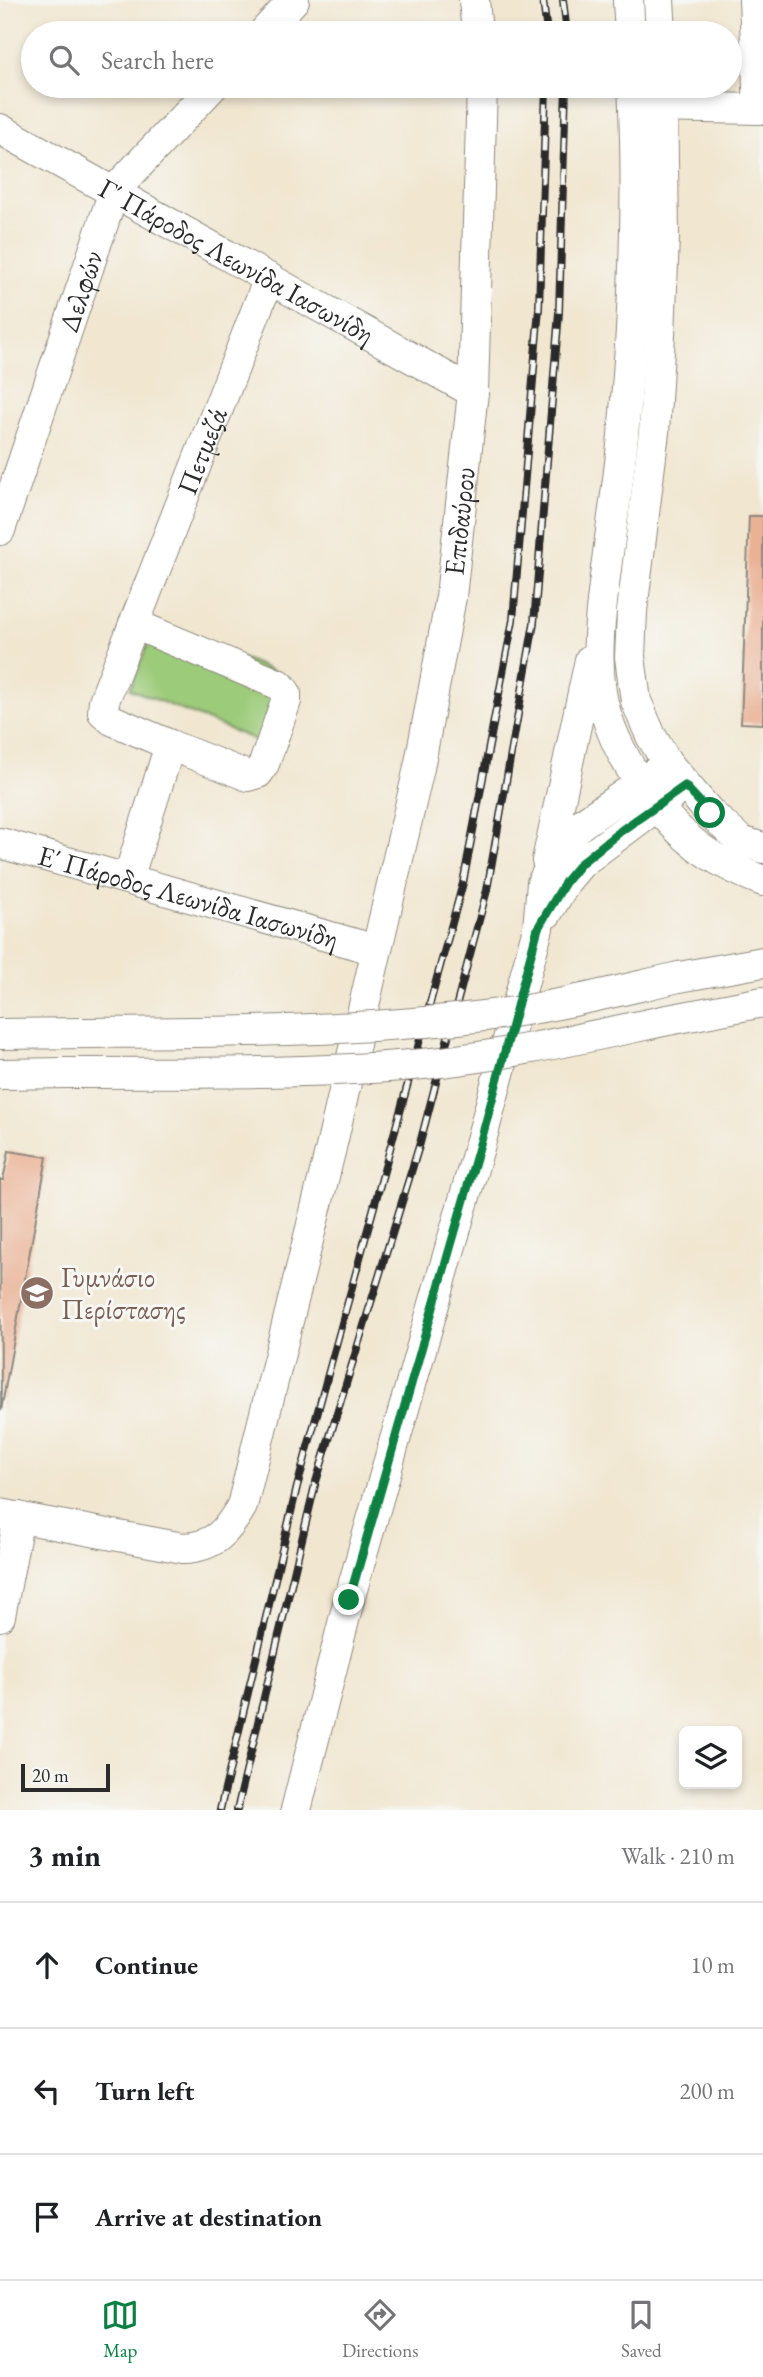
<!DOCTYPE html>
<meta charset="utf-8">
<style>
:root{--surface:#fff;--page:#f2f2f2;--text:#202124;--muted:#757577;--line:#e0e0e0;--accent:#0b8043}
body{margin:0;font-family:"EB Garamond",serif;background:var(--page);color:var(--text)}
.controls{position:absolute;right:21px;bottom:21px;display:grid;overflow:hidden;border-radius:10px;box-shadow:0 4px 10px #0003}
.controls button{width:63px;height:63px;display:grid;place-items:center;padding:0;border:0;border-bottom:2px solid var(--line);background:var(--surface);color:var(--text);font:35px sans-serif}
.scale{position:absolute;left:21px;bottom:18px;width:89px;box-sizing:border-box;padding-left:7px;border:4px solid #2b2b2b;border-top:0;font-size:19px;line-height:24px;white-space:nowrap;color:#2b2b2b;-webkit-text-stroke:5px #f6f6f2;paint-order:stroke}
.stop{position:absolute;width:21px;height:21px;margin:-16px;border:5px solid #0b8043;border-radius:50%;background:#fff}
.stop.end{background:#0b8043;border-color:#fff;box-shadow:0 2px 7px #0008}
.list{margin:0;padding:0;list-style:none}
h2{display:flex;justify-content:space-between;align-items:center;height:91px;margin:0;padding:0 28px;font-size:30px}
h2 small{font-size:23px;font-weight:400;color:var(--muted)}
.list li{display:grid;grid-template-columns:46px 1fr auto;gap:21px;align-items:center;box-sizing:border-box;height:126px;padding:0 28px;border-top:2px solid var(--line)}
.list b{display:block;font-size:26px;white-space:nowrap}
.list em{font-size:23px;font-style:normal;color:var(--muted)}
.icon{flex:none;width:38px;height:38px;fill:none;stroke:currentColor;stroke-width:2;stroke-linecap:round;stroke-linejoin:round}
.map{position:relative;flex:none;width:763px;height:1810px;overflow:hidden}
.search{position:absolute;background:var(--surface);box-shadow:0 4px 10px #0003;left:21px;right:21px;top:21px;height:77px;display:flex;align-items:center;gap:18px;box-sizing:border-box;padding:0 24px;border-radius:38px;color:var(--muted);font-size:26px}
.sheet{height:469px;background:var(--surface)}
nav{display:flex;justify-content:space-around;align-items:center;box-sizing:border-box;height:98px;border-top:2px solid var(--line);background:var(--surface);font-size:19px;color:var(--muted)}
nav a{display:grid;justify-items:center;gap:4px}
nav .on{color:var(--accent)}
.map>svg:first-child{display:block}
.green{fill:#9ccb79;stroke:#647b52;stroke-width:2}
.building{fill:#eab194}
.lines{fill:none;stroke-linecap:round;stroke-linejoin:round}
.minor-casing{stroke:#8e897e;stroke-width:32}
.minor{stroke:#fff;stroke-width:30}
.rail-casing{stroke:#2b2b2b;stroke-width:8}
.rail{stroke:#f6f6f2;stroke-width:5;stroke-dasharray:16;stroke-linecap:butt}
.minor-bridge-casing{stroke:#8e897e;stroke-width:32;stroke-linecap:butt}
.minor-bridge{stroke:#fff;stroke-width:30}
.route{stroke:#0b8043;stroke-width:9}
.labels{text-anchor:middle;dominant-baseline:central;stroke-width:6;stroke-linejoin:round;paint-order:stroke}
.street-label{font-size:28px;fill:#2b2b2b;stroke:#f6f6f2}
.education-label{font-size:28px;fill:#785e54;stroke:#f6f6f2;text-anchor:start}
</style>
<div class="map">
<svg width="763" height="1810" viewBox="0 0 763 1810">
<rect width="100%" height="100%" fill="#f6f6f2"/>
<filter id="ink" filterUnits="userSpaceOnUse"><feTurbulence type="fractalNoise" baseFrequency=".0143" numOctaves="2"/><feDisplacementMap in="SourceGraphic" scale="14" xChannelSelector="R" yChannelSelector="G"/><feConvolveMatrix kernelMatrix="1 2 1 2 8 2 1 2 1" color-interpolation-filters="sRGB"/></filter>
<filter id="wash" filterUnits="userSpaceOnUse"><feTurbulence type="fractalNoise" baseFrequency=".00686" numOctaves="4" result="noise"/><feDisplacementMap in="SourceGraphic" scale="28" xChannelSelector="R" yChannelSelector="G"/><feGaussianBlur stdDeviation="1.57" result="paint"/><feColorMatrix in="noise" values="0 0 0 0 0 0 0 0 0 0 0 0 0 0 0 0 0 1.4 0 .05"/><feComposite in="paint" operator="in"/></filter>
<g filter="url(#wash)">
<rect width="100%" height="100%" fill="#f1e7d1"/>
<!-- green -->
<polygon class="green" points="156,623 290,678 265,744 130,689"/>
<g id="blocks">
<!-- building -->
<g class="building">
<polygon points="749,516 763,516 763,724 741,723"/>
<polygon points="9,1151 47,1157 1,1411 0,1180 3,1180"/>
</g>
</g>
</g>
<g filter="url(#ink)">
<use href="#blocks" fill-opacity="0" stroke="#8e897e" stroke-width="2"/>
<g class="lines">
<!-- minor casing -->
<g class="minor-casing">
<g id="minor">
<polyline points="474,0 477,33"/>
<polyline points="628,0 630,33"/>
<polyline points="659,0 661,33"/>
<polyline points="754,0 759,109"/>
<polyline points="263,33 294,0"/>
<path d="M633,86C639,198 634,312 624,424C620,475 611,526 605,577C600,616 595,659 602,698C609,733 627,765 647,793C681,839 711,861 763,881"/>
<polyline points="662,86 664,237 660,335 654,432 632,611 630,657 636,701 651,736 668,764 710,813 741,841 763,848"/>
<polyline points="644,107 763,109"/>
<path id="s1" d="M0,129L473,392"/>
<path id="s2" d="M0,530L114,191L213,86"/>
<polyline points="134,624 280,685 286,693 286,701 264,764 258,773 248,776 170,745"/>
<path id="s3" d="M0,843L376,950"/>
<polyline points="547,861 590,660"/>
<path id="s4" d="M128,879L170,745L112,720L103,712L104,701L269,278"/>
<polyline points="547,913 566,881 581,863 672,795"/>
<polyline points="679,977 763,962"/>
<polyline points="668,1020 763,1002"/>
<polyline points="0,1034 85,1033"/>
<polyline points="0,1074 67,1073"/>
<path id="s5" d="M0,1514L183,1548C214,1547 227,1532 242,1506L330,1152L419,768L451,597L473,392L482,86"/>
<polyline points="0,1616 19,1517"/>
<polyline points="296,1810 349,1600 482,1137 538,928 542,883 560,848 580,825 668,764"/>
</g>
</g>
<!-- minor -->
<use href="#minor" class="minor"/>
<!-- rail casing -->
<g class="rail-casing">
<g id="rail">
<polyline points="543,0 547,33"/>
<polyline points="563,0 567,33"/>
<polyline points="220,1810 297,1487 463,883 513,620 539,308 546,86"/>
<polyline points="237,1810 315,1485 420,1143 487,890 534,623 559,312 566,86"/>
</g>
</g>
<!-- rail -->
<use href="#rail" class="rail"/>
<!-- minor-bridge casing -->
<g class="minor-bridge-casing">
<g id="minor-bridge">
<path d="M85,1033C221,1032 356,1032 492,1015C555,1007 617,991 679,977"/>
<path d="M67,1073C185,1072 305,1075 423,1064C505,1056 587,1037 668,1020"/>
</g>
</g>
<!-- minor-bridge -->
<use href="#minor-bridge" class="minor-bridge"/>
</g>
</g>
<g class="lines" filter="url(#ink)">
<!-- route -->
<polyline class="route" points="349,1600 482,1137 538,928 566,881 581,863 622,830 685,786 710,813"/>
</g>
<!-- icons -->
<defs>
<g id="school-disc" transform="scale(1.75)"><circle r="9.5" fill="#8d6e63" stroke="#f6f6f2"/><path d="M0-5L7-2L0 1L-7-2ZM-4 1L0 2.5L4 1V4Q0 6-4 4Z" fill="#fff"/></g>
</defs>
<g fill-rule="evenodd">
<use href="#school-disc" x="37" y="1293"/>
</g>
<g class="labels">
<!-- street labels -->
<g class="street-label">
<text stroke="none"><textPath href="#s1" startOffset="271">Γ΄ Πάροδος Λεωνίδα Ιασωνίδη</textPath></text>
<text stroke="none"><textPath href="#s2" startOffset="252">Δελφών</textPath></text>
<text stroke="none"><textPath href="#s4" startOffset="495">Πετμεζά</textPath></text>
<text stroke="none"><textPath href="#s5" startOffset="1272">Επιδαύρου</textPath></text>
<text stroke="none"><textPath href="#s3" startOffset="196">Ε΄ Πάροδος Λεωνίδα Ιασωνίδη</textPath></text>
</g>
<!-- education labels -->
<g class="education-label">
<text x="61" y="1277">Γυμνάσιο<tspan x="61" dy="32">Περίστασης</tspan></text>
</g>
</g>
</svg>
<div class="controls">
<button><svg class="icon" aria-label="layers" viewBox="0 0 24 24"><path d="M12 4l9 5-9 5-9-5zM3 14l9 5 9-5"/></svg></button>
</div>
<div class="scale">20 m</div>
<div class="stop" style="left:710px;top:813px"></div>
<div class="stop end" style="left:349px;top:1600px"></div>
<div class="search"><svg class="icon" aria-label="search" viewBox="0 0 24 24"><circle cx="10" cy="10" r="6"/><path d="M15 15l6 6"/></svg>Search here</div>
</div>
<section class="sheet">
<h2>3 min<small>Walk · 210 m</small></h2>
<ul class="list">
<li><svg class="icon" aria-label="ahead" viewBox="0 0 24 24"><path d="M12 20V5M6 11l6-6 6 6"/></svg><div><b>Continue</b></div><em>10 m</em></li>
<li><svg class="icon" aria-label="left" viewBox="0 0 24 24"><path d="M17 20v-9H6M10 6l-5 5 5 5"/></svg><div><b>Turn left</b></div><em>200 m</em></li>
<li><svg class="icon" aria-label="arrive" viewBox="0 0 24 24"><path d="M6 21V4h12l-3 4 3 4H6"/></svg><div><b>Arrive at destination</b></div></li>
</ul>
</section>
<nav>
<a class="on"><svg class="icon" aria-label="map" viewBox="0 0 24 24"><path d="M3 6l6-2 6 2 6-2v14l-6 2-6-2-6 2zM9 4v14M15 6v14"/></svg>Map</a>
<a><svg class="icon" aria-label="directions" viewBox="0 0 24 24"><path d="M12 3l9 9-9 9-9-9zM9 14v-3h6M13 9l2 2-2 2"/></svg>Directions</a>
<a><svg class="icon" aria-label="saved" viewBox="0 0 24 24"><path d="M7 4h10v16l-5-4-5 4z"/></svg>Saved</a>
</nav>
